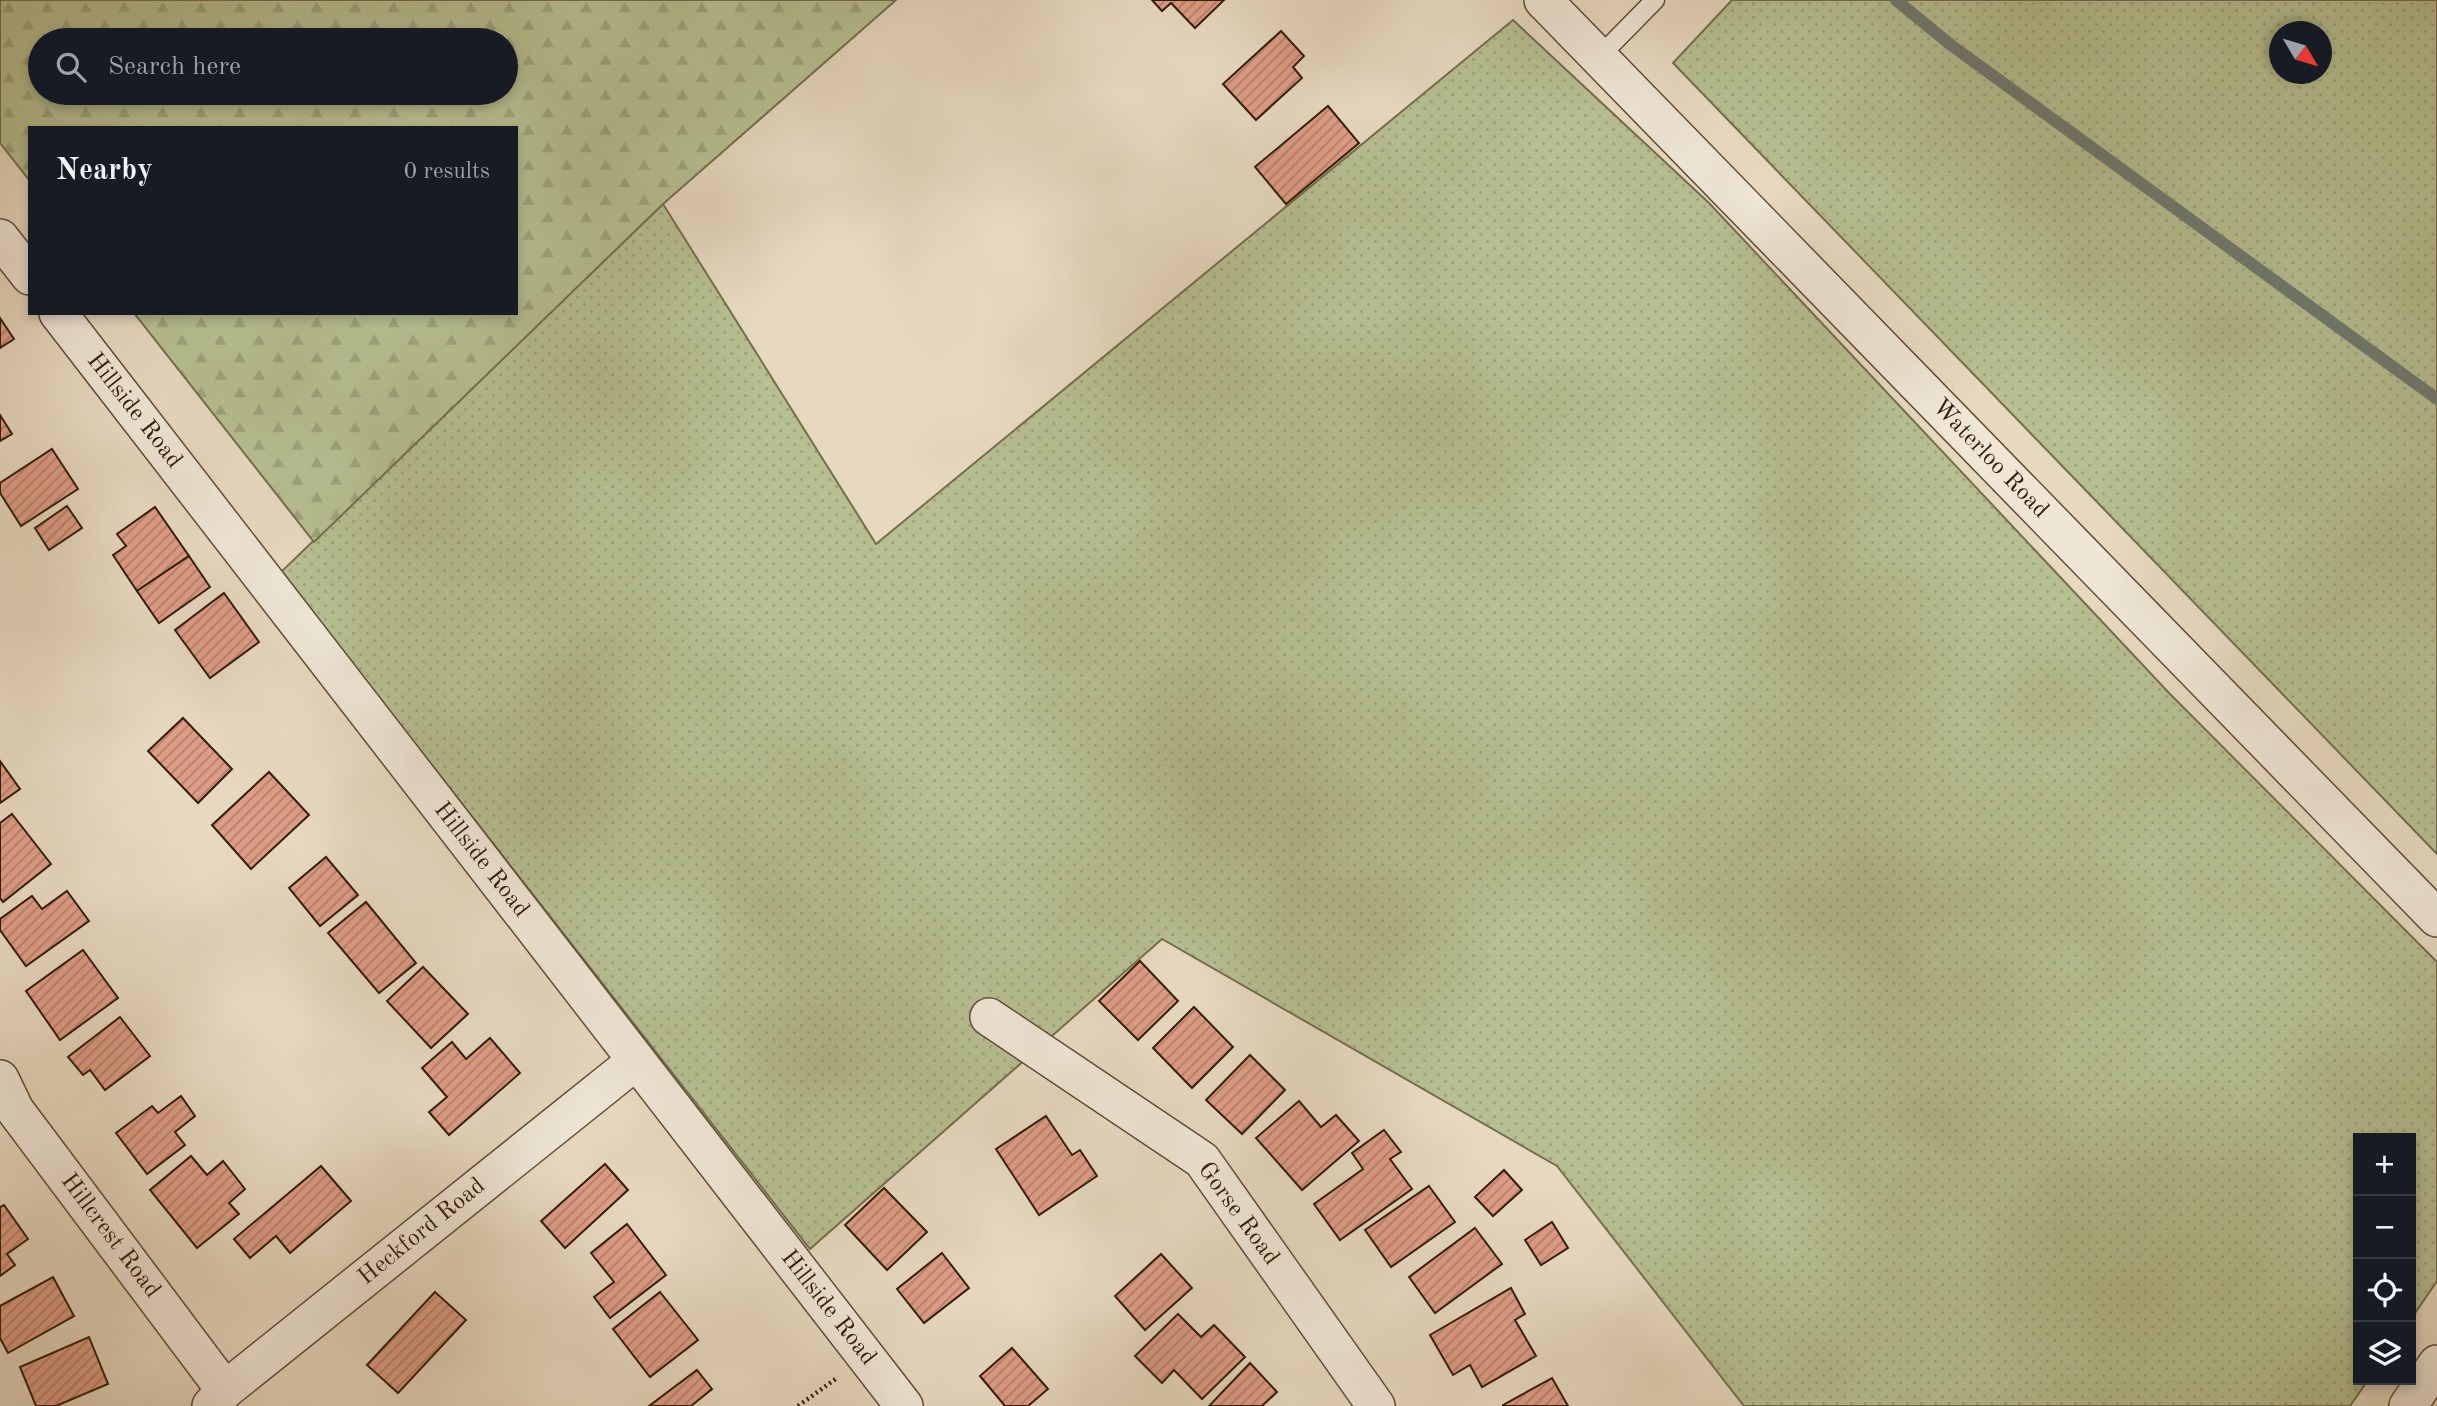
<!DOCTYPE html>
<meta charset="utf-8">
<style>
:root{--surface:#171b24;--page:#242831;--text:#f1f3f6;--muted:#9ea1a6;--line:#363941}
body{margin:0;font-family:"Old Standard TT",serif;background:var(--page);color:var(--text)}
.controls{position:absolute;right:21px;bottom:21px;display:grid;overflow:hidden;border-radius:0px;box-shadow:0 4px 10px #0003}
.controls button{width:63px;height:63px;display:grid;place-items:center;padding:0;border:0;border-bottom:2px solid var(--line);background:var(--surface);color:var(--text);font:35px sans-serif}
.compass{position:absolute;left:2269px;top:21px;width:63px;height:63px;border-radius:50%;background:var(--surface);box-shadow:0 4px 10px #0003;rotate:128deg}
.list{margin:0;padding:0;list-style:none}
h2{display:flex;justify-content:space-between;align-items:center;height:91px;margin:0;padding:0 28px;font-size:30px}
h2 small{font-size:23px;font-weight:400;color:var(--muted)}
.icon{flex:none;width:38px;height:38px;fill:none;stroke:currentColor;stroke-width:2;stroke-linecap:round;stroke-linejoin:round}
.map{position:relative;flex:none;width:2437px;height:1406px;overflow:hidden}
.search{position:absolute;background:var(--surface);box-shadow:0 4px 10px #0003;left:28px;top:28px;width:490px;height:77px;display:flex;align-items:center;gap:18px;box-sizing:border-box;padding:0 24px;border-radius:38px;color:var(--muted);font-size:26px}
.panel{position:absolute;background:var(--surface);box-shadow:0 4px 10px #0003;left:28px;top:126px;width:490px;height:189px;border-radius:0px}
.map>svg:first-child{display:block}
.grass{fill:url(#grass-dots);stroke:#746e4e;stroke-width:2;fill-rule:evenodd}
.forest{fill:url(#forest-firs);stroke:#746e4e;stroke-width:2;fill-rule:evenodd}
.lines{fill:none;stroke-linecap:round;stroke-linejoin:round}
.stream{stroke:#6f7b71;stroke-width:12}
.building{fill:url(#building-hatch);stroke:#331c09;stroke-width:2}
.service-casing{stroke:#604b37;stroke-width:21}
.minor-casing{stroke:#604b37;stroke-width:40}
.path{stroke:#331c09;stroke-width:4.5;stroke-dasharray:2 3.5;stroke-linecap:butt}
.service{stroke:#efe6d6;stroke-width:18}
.minor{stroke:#efe6d6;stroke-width:37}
.labels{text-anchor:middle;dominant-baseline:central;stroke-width:7;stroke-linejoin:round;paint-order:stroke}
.street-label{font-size:24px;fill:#331c09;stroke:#efe6d6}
</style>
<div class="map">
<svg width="2437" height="1406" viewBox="0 0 2437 1406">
<defs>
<pattern id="grass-dots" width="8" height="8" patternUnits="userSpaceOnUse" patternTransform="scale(1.75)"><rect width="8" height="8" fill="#b6bf92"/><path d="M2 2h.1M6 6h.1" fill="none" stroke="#9da47d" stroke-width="1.8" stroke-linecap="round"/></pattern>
<pattern id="forest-firs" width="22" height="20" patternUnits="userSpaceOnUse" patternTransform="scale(1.75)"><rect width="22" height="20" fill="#b6bf92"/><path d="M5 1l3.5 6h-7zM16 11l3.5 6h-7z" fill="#9da47d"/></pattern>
<pattern id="building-hatch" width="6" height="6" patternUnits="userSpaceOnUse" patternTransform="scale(1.75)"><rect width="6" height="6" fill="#de9d86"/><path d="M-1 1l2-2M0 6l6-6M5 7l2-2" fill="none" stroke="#b57f6c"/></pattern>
</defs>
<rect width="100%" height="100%" fill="#e7d9c0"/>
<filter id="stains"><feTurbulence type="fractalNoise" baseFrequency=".00286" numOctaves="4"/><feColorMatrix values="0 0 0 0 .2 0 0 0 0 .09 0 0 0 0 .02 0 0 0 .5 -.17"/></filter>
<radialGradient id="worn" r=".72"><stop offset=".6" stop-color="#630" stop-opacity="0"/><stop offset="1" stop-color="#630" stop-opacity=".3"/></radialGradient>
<!-- grass -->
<g class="grass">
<path d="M1732,0H2437V854L1673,63ZM2280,32H2322V74H2280Z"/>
<polygon points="1513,20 1709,203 2170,694 2437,962 2437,1281 2411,1319 2411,1138 2358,1138 2358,1380 2368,1380 2350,1406 1744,1406 1557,1166 1162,939 810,1249 281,572 663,204 876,544"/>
</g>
<!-- forest -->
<path class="forest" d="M0,0H896L663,204L314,542L134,313H516V128H30V181L0,143ZM40,40H506V93H40Z"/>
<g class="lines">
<!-- stream -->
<polyline class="stream" points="1896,0 1951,45 2437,399"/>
</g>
<!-- building -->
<g class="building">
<polygon points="1152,0 1224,0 1195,28 1171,3 1162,11"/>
<polygon points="1281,31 1304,56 1293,67 1302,78 1256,120 1223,84"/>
<polygon points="1328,106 1359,143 1286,204 1255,167"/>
<polygon points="0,318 14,339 0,348"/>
<polygon points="0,415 12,434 0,441"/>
<polygon points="52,449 78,489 21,526 0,493 0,483"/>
<polygon points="67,506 82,528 49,550 35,528"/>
<polygon points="155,507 189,556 137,591 113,555 126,546 117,534"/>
<polygon points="189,556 210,587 159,623 137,591"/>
<polygon points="224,593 259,642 210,678 175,630"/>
<polygon points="183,718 232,769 198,803 148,751"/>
<polygon points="0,761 20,789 0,803"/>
<polygon points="269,772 309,815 251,869 212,825"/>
<polygon points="12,814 51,864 3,902 0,898 0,823"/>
<polygon points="326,857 358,895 320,926 289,888"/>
<polygon points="67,891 89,921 26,966 0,930 0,919 32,896 42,909"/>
<polygon points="366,902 416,963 379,993 328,933"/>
<polygon points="83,950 118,998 60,1040 26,991"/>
<polygon points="1140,961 1178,1001 1138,1040 1099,1001"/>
<polygon points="423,967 468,1014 431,1048 387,1001"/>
<polygon points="1194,1007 1233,1047 1192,1088 1153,1048"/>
<polygon points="120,1017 150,1056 105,1090 90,1070 83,1075 68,1057"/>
<polygon points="490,1038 520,1073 449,1135 429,1112 447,1097 422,1068 452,1042 466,1059"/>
<polygon points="1250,1055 1285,1090 1242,1134 1206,1100"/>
<polygon points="181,1096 195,1116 175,1132 185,1145 147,1174 116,1133 152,1106 158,1113"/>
<polygon points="1299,1101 1321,1127 1336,1115 1359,1141 1302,1190 1256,1138"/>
<polygon points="1046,1116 1072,1155 1080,1150 1097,1176 1039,1215 996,1149"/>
<polygon points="1384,1130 1401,1152 1390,1159 1412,1189 1340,1240 1314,1204 1363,1169 1352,1153"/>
<polygon points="191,1156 207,1175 223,1161 245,1189 229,1203 239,1214 197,1248 150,1190"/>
<polygon points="605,1164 628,1190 565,1248 541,1221"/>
<polygon points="321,1166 351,1201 290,1253 276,1236 250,1258 234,1239"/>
<polygon points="1504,1170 1522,1190 1493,1216 1475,1197"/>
<polygon points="1429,1186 1455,1222 1391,1267 1365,1230"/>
<polygon points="884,1188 927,1232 887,1270 845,1225"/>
<polygon points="4,1205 28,1239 7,1254 15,1265 0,1276 0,1207"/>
<polygon points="1552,1222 1568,1248 1541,1265 1525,1240"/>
<polygon points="627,1224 666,1275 610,1318 594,1297 614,1282 591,1253"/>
<polygon points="1475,1228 1502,1264 1435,1313 1409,1277"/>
<polygon points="942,1253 969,1288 924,1323 897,1289"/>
<polygon points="1161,1254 1192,1288 1145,1330 1115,1296"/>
<polygon points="53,1277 74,1316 8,1353 0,1338 0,1306"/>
<polygon points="1511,1288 1525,1314 1515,1320 1536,1356 1482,1387 1470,1365 1453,1375 1430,1335"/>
<polygon points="435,1292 466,1320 398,1393 367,1365"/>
<polygon points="660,1292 698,1340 650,1377 613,1329"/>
<polygon points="1178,1314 1201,1337 1214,1325 1245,1357 1202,1399 1174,1370 1162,1383 1135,1356"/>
<polygon points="89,1337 108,1384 56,1406 36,1406 20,1367"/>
<polygon points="1012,1348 1048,1389 1028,1406 1005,1406 980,1376"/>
<polygon points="1250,1363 1277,1392 1262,1406 1209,1406"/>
<polygon points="697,1370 712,1389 691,1406 649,1406"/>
<polygon points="1552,1378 1568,1406 1503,1406 1503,1405"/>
</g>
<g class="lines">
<!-- service casing -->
<g class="service-casing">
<polyline id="service" points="1599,57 1655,0"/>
</g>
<!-- minor casing -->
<g class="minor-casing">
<g id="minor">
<polyline points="1543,0 2437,918"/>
<polyline points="0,238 30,276"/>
<polyline points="58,313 904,1406"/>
<polyline points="989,1017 1202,1160 1376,1406"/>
<polyline points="0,1079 15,1110 225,1390"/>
<polyline points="211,1406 225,1390 636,1061"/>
<polyline points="2408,1406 2437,1364"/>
</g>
</g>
<!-- path -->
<polyline class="path" points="798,1406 837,1378"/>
<!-- service -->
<use href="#service" class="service"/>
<!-- minor -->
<use href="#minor" class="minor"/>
</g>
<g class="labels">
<!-- street labels -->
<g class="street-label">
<text transform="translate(134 411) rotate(52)">Hillside Road</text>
<text transform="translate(1990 459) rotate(46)">Waterloo Road</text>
<text transform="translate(481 860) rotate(52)">Hillside Road</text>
<text transform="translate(1238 1214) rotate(54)">Gorse Road</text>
<text transform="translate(422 1232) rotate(-39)">Heckford Road</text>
<text transform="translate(110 1236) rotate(53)">Hillcrest Road</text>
<text transform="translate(828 1308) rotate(52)">Hillside Road</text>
</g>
</g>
<rect width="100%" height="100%" filter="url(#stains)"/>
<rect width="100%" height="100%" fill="url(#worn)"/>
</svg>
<div class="controls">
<button>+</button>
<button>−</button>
<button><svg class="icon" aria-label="locate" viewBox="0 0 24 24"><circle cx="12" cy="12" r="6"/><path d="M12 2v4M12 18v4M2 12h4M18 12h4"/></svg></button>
<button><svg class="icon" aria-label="layers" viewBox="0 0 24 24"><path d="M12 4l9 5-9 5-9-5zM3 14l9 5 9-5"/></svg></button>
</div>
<svg class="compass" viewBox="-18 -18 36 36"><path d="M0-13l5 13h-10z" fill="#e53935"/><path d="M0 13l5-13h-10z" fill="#9ea1a6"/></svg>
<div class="search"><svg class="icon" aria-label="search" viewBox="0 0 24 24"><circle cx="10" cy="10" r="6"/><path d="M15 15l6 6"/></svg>Search here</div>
<section class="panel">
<h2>Nearby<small>0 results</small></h2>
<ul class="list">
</ul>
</section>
</div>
